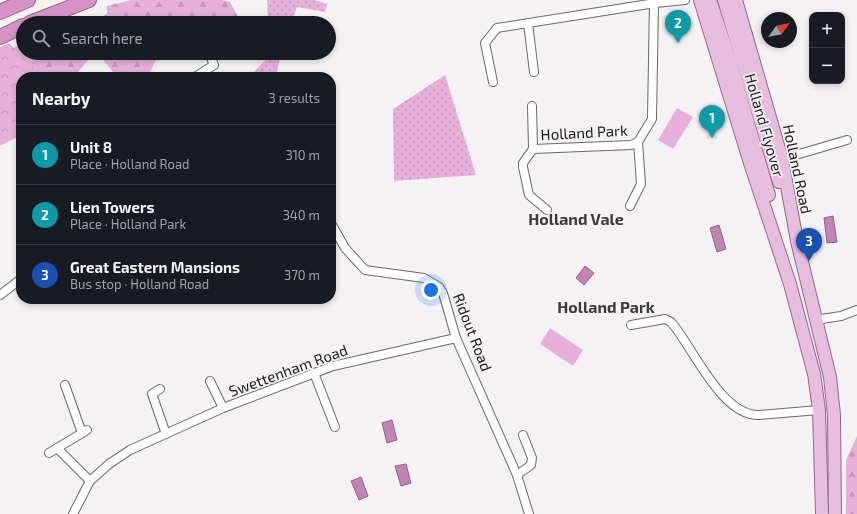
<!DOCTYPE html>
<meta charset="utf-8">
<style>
:root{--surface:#171b24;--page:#242831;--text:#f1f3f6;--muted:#9ea1a6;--line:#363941;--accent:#7c3aed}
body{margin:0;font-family:"Exo 2",sans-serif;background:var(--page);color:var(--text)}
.controls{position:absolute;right:12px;top:12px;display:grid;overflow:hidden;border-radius:8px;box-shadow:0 2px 6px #0003}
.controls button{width:36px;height:36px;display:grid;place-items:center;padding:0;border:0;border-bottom:1px solid var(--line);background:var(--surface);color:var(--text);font:20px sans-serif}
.compass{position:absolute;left:761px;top:12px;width:36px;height:36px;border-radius:50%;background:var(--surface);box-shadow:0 2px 6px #0003;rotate:57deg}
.you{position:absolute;left:431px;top:290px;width:14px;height:14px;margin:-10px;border:3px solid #fff;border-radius:50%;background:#1a73e8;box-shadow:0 0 0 6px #1a73e833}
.badge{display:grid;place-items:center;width:26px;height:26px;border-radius:50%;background:var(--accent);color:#fff;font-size:13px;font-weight:700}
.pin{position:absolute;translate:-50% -33px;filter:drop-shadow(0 1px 2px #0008)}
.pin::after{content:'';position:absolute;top:21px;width:14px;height:12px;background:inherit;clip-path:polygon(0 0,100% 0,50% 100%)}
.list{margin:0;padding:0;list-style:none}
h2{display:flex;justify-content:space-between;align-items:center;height:52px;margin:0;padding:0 16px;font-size:17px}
h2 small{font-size:13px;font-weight:400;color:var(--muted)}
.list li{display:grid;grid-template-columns:26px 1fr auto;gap:12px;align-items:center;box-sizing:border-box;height:60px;padding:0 16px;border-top:1px solid var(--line)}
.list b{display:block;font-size:15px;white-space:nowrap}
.list p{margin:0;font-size:13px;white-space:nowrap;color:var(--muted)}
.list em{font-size:13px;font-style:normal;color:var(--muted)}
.icon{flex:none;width:22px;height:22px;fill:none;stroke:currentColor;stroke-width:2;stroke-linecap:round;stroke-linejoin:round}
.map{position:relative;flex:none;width:857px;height:514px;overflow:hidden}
.search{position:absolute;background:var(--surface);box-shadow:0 2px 6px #0003;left:16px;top:16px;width:320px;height:44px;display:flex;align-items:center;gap:10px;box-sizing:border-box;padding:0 14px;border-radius:22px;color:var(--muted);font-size:15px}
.panel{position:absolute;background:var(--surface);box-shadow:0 2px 6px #0003;left:16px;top:72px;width:320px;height:232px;border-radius:16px}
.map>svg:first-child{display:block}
.grass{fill:url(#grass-dots)}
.forest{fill:url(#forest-firs)}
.park{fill:url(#park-crowns)}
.pitch{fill:#e7b0da}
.water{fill:#c184b3;stroke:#906486}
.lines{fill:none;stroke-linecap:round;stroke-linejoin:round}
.street-casing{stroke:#6a6869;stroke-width:10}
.primary-casing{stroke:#96688c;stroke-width:14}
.highway-casing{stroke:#96688c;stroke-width:16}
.street{stroke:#fff;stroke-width:8}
.primary{stroke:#e8bede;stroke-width:12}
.highway{stroke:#d892c8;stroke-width:14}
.labels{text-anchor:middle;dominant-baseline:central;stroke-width:3.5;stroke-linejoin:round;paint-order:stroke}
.street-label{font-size:15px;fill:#1c1b1c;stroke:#f5f2f4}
.neighbourhood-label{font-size:16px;font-weight:bold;fill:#3c3a3b;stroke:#f5f2f4}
</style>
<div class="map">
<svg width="857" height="514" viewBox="0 0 857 514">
<defs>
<pattern id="grass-dots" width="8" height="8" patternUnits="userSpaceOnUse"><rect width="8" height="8" fill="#e7b0da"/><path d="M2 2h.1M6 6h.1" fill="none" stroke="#c697ba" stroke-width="1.8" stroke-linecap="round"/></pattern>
<pattern id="forest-firs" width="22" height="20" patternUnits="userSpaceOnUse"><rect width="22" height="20" fill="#e7b0da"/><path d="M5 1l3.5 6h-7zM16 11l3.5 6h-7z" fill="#c697ba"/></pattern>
<pattern id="park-crowns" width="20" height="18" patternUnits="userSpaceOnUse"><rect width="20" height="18" fill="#e7b0da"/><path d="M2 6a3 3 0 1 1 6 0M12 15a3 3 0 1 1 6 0" fill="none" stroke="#c697ba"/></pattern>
</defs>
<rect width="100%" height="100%" fill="#f5f2f4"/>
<!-- grass -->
<g class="grass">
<polygon points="267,0 314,0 327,4 325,12 297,7 291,23 268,23"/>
<polygon points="269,53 281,53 276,77 249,77 269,56"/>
<polygon points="445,75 476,175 394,181 393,109"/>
</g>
<!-- forest -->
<g class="forest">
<polygon points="131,0 222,0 230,2 238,17 213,23 90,23 107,14 107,6"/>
<polygon points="23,43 23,53 159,53 148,77 117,77 100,56 88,60 74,77 21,77 4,53"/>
<polygon points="857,436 857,514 846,514 846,460"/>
</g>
<!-- park -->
<polygon class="park" points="9,43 43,77 21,77 21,133 15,138 0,146 0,47"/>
<!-- pitch -->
<g class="pitch">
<polygon points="677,108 693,117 673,149 658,140"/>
<polygon points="550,328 583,350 573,366 540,344"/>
</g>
<!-- water -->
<g class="water">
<polygon points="833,216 837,242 827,243 824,218"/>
<polygon points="719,225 726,249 717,252 710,228"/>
<polygon points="585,266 594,273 584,285 576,278"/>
<polygon points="392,420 397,440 387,443 382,423"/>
<polygon points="406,464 411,483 401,486 395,466"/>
<polygon points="361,477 368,496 359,500 351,481"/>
</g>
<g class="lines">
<!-- street casing -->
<g class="street-casing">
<g id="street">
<polyline points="528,23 534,72"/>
<polyline points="195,77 214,65 209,53"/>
<polyline points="493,82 485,43 497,28 655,3 685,0"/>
<polyline points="532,106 533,149"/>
<polyline points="782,159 847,140"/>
<polyline points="630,206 641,184 638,142"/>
<polyline points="547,210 529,195 523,167 523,163 533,149 631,145 638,142 652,119 654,0"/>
<polyline points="331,223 345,248 365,270 424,278 439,287 443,293 456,338 517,475 529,514"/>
<polyline points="0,295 21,279"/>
<polyline points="815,320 841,316 857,310"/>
<path d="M631,325L665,319L671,322C693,347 721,416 759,415L819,410"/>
<polyline points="314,373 335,427"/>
<polyline points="210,381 223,408"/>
<polyline points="65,385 82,433"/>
<polyline points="160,389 152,394 166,434"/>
<polyline points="57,448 90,481"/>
<polyline points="49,453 87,430"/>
<polyline points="517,475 531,465 532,458 523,435"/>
<polyline points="73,514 90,481 109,464 130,450 223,408 333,366 456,338"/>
</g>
</g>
<!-- primary casing -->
<g class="primary-casing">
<g id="primary">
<polyline points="700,0 749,160 790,284 814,374 819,410 822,514"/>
<polyline points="710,0 729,57 769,195"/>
<polyline points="724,0 779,182"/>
<polyline points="736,0 782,159 797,241 830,377 834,415 835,514"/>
</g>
</g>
<!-- highway casing -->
<g class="highway-casing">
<g id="highway">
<polyline points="0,12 28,0"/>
<polyline points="30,23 89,0"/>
<polyline points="0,37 23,26"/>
</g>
</g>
<!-- street -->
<use href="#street" class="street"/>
<!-- primary -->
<use href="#primary" class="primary"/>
<!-- highway -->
<use href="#highway" class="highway"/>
</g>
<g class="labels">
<!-- street labels -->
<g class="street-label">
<text transform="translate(765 125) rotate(74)">Holland Flyover</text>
<text transform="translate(584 132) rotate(-3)">Holland Park</text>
<text transform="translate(798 169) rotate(78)">Holland Road</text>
<text transform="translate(473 332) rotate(69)">Ridout Road</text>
<text transform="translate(288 370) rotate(-20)">Swettenham Road</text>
</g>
<!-- neighbourhood labels -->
<g class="neighbourhood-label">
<text x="576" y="218">Holland Vale</text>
<text x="606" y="306">Holland Park</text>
</g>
</g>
</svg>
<div class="controls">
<button>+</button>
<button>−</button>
</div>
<svg class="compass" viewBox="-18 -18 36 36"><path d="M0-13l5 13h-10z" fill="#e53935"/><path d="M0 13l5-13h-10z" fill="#9ea1a6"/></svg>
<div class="you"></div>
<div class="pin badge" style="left:712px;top:138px;background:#0f9aa8">1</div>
<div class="pin badge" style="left:678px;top:43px;background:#0f9aa8">2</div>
<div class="pin badge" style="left:809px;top:261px;background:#1a4fb4">3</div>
<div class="search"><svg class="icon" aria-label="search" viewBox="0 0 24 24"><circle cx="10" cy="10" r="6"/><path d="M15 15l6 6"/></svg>Search here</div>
<section class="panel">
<h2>Nearby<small>3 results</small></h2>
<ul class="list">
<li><span class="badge" style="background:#0f9aa8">1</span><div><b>Unit 8</b><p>Place · Holland Road</p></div><em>310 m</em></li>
<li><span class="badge" style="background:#0f9aa8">2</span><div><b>Lien Towers</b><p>Place · Holland Park</p></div><em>340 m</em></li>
<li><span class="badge" style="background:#1a4fb4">3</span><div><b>Great Eastern Mansions</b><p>Bus stop · Holland Road</p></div><em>370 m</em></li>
</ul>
</section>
</div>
